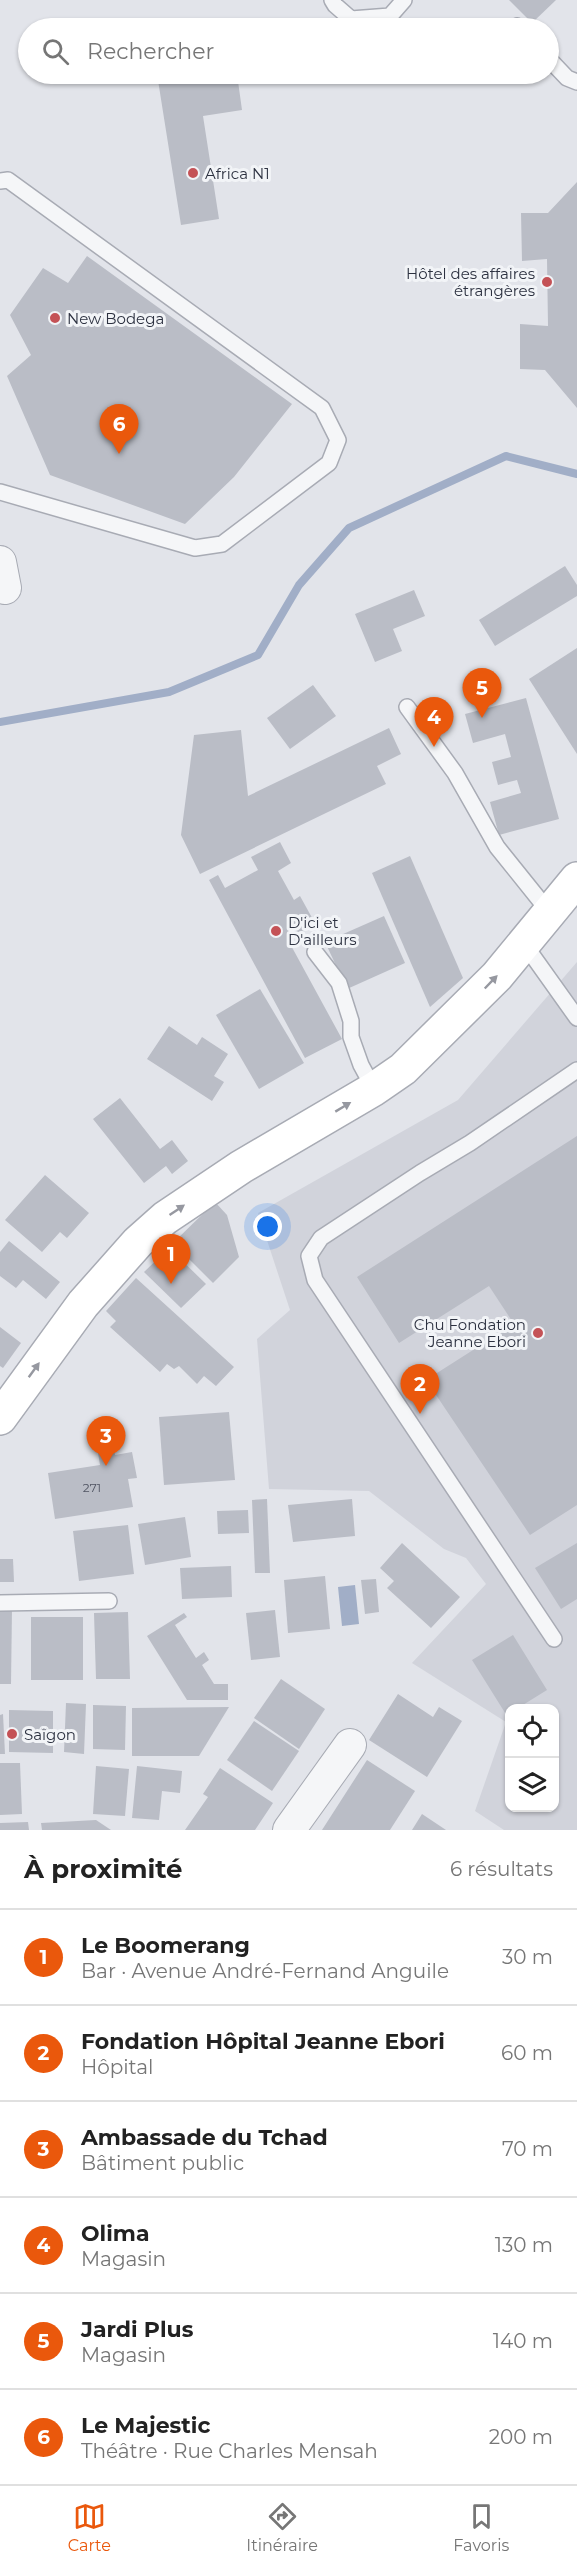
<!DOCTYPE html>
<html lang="fr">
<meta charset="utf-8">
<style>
:root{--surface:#fff;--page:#f6f6f6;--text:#222;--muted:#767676;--line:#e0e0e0;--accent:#ea580c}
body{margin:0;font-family:Montserrat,sans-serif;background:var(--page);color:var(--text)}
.controls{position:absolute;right:18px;bottom:18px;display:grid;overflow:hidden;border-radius:12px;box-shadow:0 2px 4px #0004}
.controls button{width:54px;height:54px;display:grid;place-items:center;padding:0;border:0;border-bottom:2px solid var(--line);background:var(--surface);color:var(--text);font:30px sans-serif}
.you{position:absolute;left:268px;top:1227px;width:21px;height:21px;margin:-15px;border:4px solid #fff;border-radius:50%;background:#1a73e8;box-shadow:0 0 0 9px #1a73e833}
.badge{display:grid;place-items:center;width:39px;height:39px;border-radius:50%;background:var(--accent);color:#fff;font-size:20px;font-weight:700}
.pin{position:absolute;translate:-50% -50px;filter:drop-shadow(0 2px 3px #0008)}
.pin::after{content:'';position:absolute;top:32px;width:21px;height:18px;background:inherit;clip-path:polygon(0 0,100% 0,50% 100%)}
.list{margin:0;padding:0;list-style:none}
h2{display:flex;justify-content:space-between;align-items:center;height:78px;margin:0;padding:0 24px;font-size:26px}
h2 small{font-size:20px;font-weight:400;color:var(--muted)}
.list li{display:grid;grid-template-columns:39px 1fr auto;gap:18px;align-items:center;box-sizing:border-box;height:96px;padding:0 24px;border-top:2px solid var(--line)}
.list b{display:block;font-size:22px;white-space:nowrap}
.list p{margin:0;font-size:20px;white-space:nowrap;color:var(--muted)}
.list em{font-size:20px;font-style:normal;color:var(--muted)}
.icon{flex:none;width:33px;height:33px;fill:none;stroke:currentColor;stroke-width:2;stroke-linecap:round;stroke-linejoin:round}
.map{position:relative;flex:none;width:577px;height:1830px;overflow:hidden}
.search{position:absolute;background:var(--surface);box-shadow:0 2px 4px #0004;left:18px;right:18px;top:18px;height:66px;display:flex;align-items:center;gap:15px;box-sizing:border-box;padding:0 21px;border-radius:33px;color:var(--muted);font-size:22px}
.sheet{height:654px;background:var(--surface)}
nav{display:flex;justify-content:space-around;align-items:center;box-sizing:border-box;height:84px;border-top:2px solid var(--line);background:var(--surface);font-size:16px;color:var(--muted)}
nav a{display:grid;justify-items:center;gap:3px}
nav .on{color:var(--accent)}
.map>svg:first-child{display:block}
.built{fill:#d1d3db;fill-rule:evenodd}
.water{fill:#a1aec7}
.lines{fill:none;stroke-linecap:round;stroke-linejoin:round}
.stream{stroke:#a1aec7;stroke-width:8}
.building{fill:#babdc6}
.service-casing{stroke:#a8abb4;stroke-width:18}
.minor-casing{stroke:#a8abb4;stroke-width:34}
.secondary-casing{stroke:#a8abb4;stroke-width:36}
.service{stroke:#f5f6f8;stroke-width:15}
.minor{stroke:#f5f6f8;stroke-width:32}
.secondary{stroke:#fff;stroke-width:33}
.oneway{fill:#9698a0}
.poi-dot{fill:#c45256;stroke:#f2f4f7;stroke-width:2}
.labels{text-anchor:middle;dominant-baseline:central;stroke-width:6;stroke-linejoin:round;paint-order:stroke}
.number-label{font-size:12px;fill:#505462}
.poi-label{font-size:15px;fill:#2c3140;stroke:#f2f4f7;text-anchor:start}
</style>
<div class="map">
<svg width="577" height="1830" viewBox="0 0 577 1830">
<rect width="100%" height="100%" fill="#e2e4ea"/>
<!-- built -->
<path class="built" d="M577,962V1830H504L475,1811L506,1722L412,1663L486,1584L466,1558L444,1549L369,1491L269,1489L257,1339L290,1310L258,1213L458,1100ZM510,1708H554V1808H510Z"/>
<!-- water -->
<polygon class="water" points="355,1585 359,1624 342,1626 338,1587"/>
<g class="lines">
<!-- stream -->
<polyline class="stream" points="0,722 169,692 258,655 299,585 349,528 506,456 577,474"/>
</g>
<!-- building -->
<g class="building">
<polygon points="509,0 556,0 532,23"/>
<polygon points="157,74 237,74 242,110 203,116 219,219 181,225"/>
<polygon points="577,182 577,408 545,370 520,369 520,324 548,326 547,259 522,261 521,213 548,213"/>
<polygon points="87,256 292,404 234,477 185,524 50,475 7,376 31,355 10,315 43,268 68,283"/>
<polygon points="565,566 577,585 577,596 495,646 479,620"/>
<polygon points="414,590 425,616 393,629 402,651 375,662 355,614"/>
<polygon points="577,648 577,754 529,679"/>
<polygon points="313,685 336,716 290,749 267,718"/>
<polygon points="526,698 559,819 499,835 490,802 521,793 517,780 498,785 492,762 511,757 505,734 473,743 465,714"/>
<polygon points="389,728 401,754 377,766 386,784 200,874 181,835 194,735 241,730 248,796"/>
<polygon points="280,842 291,863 278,871 294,900 300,896 316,925 288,940 342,1039 305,1058 209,880 218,875 225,888 258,870 251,857"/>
<polygon points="410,856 463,978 430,1007 372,873"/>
<polygon points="384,916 405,963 347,989 325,942"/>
<polygon points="260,989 304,1063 259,1089 216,1015"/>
<polygon points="169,1026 197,1045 202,1037 228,1054 214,1076 224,1082 212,1101 147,1059"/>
<polygon points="120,1098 160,1149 172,1140 188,1161 172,1174 166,1166 144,1183 93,1119"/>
<polygon points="577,1136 577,1505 530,1535 426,1380 514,1324 489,1286 399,1343 357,1277"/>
<polygon points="45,1175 89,1213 67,1238 60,1232 42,1252 5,1220"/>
<polygon points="215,1202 227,1215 239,1257 213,1283 173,1243"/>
<polygon points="9,1241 60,1282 46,1299 23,1280 16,1288 0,1276 0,1252"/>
<polygon points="169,1248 206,1284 181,1308 144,1272"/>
<polygon points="136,1278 234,1367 216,1386 204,1376 197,1384 179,1366 174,1369 167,1364 160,1372 110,1327 116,1321 106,1311"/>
<polygon points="0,1327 21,1343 3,1368 0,1366"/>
<polygon points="229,1412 235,1480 164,1485 159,1417"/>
<polygon points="113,1438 115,1455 132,1452 137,1478 128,1479 133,1507 55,1519 48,1473 100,1465 96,1441"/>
<polygon points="267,1499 270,1573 255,1573 252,1500"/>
<polygon points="352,1499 355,1536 293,1542 288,1505"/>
<polygon points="248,1510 249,1533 218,1534 217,1511"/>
<polygon points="185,1517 191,1557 145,1565 138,1524"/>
<polygon points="128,1525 134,1574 79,1581 73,1531"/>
<polygon points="402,1543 460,1597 431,1628 387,1588 394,1581 380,1568"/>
<polygon points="577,1543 577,1599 561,1609 535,1568"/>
<polygon points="0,1559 13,1559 14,1582 0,1582"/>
<polygon points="231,1566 232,1597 182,1599 180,1568"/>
<polygon points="325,1576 330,1629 288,1633 284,1580"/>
<polygon points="376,1579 379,1612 365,1614 361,1580"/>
<polygon points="0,1608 12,1608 11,1684 0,1684"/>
<polygon points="275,1610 280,1657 251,1660 246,1613"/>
<polygon points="128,1612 130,1679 96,1679 94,1613"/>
<polygon points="184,1613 187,1617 175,1625 196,1658 204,1652 209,1660 202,1665 214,1684 228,1684 228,1700 187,1700 147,1636"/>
<rect x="31" y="1617" width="52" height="63"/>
<polygon points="513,1635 547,1690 518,1708 510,1708 510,1714 507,1716 472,1660"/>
<polygon points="281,1679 325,1709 299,1749 254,1718"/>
<polygon points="398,1694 433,1717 439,1707 462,1721 427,1777 369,1740"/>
<polygon points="66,1703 86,1704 84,1754 64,1752"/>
<polygon points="93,1705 126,1706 125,1750 93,1749"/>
<polygon points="229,1707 199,1756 132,1756 132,1708"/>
<polygon points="9,1710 53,1711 53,1753 9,1752"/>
<polygon points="3,1714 5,1754 0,1754 0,1715"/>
<polygon points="254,1721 299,1751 272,1791 227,1760"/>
<polygon points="367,1760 415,1791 390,1830 322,1830"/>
<polygon points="0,1763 20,1763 22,1814 0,1815"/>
<polygon points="96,1766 129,1769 125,1816 93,1814"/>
<polygon points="137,1766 182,1771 180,1793 162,1791 159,1820 132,1818"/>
<polygon points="220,1768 273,1803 255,1830 185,1830 208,1797 203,1794"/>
<polygon points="422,1814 446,1830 412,1830"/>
<polygon points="96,1820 111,1830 42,1830 41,1823"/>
<polygon points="28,1822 29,1830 0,1830 0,1823"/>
</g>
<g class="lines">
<!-- service casing -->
<g class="service-casing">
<g id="service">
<polyline points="332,0 335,5 351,19 390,16 404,0"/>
<polyline points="517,26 520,28"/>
<polyline points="548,58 567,78 577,82"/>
<polyline points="0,181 8,180 322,408 338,440 329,463 222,544 195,548 0,492"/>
<polyline points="407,707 455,773 497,847 550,913"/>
<polyline points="525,945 577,1018"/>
<polyline points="315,952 339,983 351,1021 351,1037 361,1065 374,1089"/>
<polyline points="0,1603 109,1601"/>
<polyline points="554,1639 315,1280 309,1256 321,1238 420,1173 470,1143 577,1070"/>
</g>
</g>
<!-- minor casing -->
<g class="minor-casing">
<g id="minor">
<polyline points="0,562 5,588"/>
<polyline points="289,1830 350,1745"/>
</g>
</g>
<!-- secondary casing -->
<g class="secondary-casing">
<polyline id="secondary" points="0,1418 83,1304 138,1242 165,1218 241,1167 374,1089 403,1069 497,976 577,879"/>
</g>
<!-- service -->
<use href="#service" class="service"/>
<!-- minor -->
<use href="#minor" class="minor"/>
<!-- secondary -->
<use href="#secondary" class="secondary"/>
</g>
<!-- one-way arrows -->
<defs><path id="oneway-solid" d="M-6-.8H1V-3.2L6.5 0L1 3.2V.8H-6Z" transform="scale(1.5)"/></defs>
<g class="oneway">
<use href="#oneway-solid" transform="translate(491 982) rotate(-46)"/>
<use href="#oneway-solid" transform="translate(343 1107) rotate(-31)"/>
<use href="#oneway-solid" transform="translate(177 1210) rotate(-34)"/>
<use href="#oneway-solid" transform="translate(34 1370) rotate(-54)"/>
</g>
<!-- markers -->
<g class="poi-dot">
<circle cx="193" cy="173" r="6"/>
<circle cx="547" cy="282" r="6"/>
<circle cx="55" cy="318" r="6"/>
<circle cx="276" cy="931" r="6"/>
<circle cx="538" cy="1333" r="6"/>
<circle cx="12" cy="1734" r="6"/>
</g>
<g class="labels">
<!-- number labels -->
<g class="number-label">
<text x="92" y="1487">271</text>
</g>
<!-- poi labels -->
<g class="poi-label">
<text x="205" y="173">Africa N1</text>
<text x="535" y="273" text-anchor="end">Hôtel des affaires<tspan x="535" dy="17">étrangères</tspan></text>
<text x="67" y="318">New Bodega</text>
<text x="288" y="922">D'ici et<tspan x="288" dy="17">D'ailleurs</tspan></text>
<text x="526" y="1324" text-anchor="end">Chu Fondation<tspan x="526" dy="17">Jeanne Ebori</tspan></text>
<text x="24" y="1734">Saïgon</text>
</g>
</g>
</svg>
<div class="controls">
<button><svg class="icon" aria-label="locate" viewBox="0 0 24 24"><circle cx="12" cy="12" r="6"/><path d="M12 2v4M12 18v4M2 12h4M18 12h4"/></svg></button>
<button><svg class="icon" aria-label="layers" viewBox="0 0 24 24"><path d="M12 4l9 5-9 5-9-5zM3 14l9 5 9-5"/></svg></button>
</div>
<div class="you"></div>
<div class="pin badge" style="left:171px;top:1284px">1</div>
<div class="pin badge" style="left:420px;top:1414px">2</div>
<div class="pin badge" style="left:106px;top:1466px">3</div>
<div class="pin badge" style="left:434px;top:747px">4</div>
<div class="pin badge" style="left:482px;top:718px">5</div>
<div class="pin badge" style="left:119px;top:454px">6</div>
<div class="search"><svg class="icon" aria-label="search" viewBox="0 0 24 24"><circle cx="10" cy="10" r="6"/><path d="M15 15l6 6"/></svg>Rechercher</div>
</div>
<section class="sheet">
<h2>À proximité<small>6 résultats</small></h2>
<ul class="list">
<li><span class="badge">1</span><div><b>Le Boomerang</b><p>Bar · Avenue André-Fernand Anguile</p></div><em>30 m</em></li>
<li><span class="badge">2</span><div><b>Fondation Hôpital Jeanne Ebori</b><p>Hôpital</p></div><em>60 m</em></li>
<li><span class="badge">3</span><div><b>Ambassade du Tchad</b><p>Bâtiment public</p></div><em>70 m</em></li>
<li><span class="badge">4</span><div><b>Olima</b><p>Magasin</p></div><em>130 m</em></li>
<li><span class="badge">5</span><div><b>Jardi Plus</b><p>Magasin</p></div><em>140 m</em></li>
<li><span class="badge">6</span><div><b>Le Majestic</b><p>Théâtre · Rue Charles Mensah</p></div><em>200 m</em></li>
</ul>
</section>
<nav>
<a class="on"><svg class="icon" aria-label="map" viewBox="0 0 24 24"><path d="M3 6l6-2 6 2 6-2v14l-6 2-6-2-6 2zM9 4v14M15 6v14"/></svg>Carte</a>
<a><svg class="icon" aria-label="directions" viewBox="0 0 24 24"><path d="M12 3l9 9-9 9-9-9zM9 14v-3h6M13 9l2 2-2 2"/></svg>Itinéraire</a>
<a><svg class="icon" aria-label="saved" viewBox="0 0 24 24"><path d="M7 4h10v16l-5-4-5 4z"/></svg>Favoris</a>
</nav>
